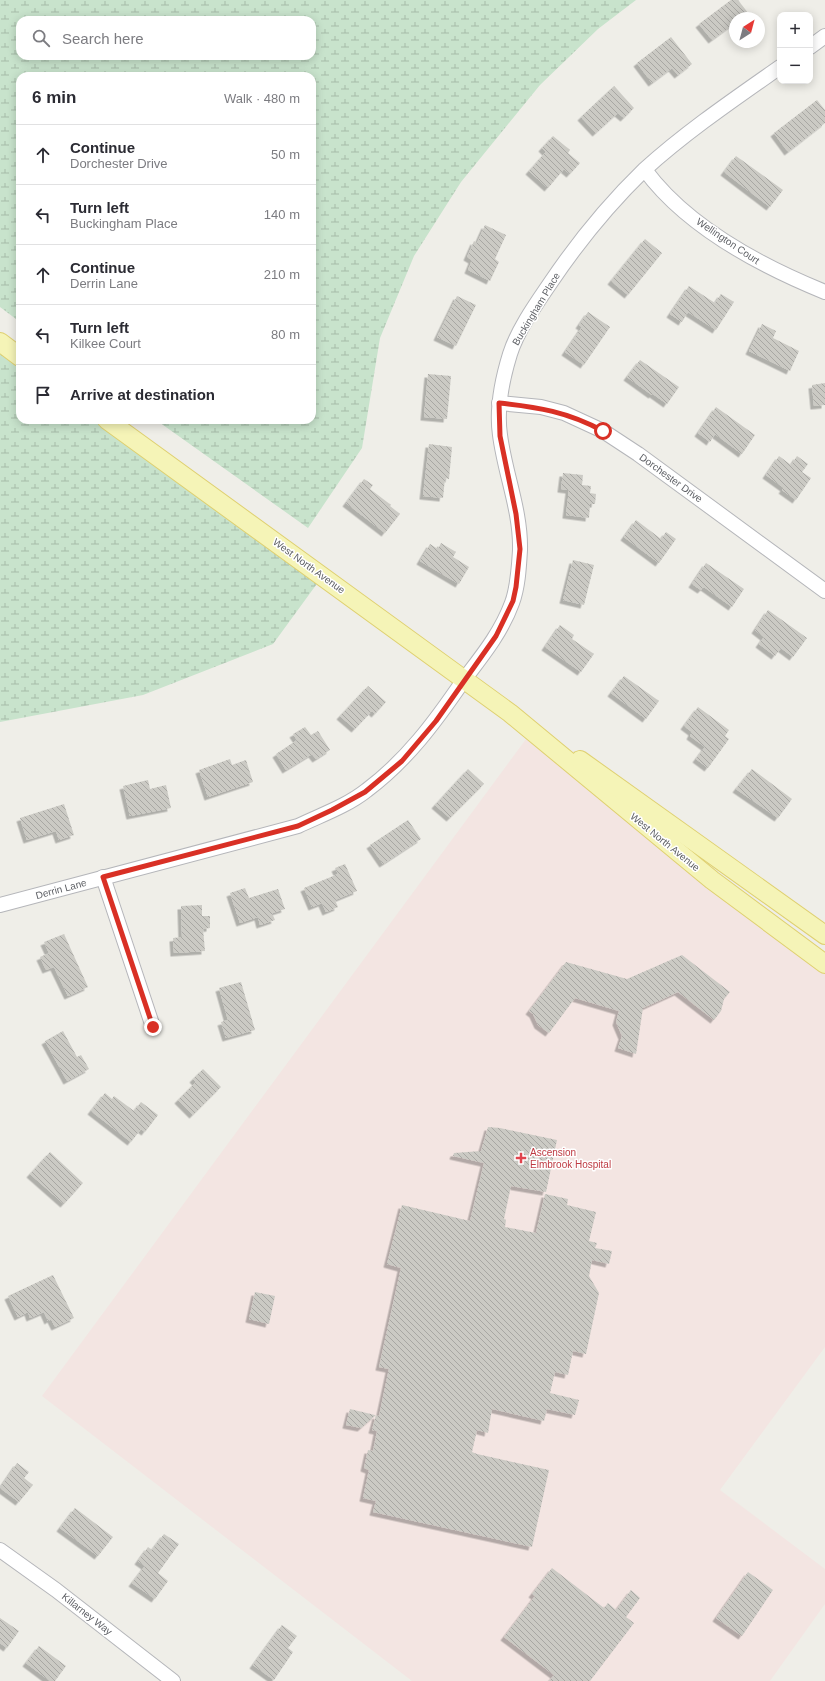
<!DOCTYPE html>
<meta charset="utf-8">
<style>
:root{--surface:#fff;--page:#f7f7f7;--text:#2b2b33;--muted:#7c7c81;--line:#e1e1e2}
body{margin:0;font-family:Arial,sans-serif;background:var(--page);color:var(--text)}
.controls{position:absolute;right:12px;top:12px;display:grid;overflow:hidden;border-radius:8px;box-shadow:0 2px 10px #0003}
.controls button{width:36px;height:36px;display:grid;place-items:center;padding:0;border:0;border-bottom:1px solid var(--line);background:var(--surface);color:var(--text);font:20px sans-serif}
.compass{position:absolute;left:729px;top:12px;width:36px;height:36px;border-radius:50%;background:var(--surface);box-shadow:0 2px 10px #0003;rotate:36deg}
.stop{position:absolute;width:12px;height:12px;margin:-9px;border:3px solid #d93025;border-radius:50%;background:#fff}
.stop.end{background:#d93025;border-color:#fff;box-shadow:0 1px 4px #0008}
.list{margin:0;padding:0;list-style:none}
h2{display:flex;justify-content:space-between;align-items:center;height:52px;margin:0;padding:0 16px;font-size:17px}
h2 small{font-size:13px;font-weight:400;color:var(--muted)}
.list li{display:grid;grid-template-columns:26px 1fr auto;gap:12px;align-items:center;box-sizing:border-box;height:60px;padding:0 16px;border-top:1px solid var(--line)}
.list b{display:block;font-size:15px;white-space:nowrap}
.list p{margin:0;font-size:13px;white-space:nowrap;color:var(--muted)}
.list em{font-size:13px;font-style:normal;color:var(--muted)}
.icon{flex:none;width:22px;height:22px;fill:none;stroke:currentColor;stroke-width:2;stroke-linecap:round;stroke-linejoin:round}
.map{position:relative;flex:none;width:825px;height:1681px;overflow:hidden}
.search{position:absolute;background:var(--surface);box-shadow:0 2px 10px #0003;left:16px;top:16px;width:300px;height:44px;display:flex;align-items:center;gap:10px;box-sizing:border-box;padding:0 14px;border-radius:12px;color:var(--muted);font-size:15px}
.panel{position:absolute;background:var(--surface);box-shadow:0 2px 10px #0003;left:16px;top:72px;width:300px;height:352px;border-radius:12px}
.map>svg:first-child{display:block}
.medical{fill:#f3e5e2}
.wetland{fill:url(#wetland-marsh);fill-rule:evenodd}
.building{fill:url(#building-back-hatch);filter:url(#shadow)}
.lines{fill:none;stroke-linecap:round;stroke-linejoin:round}
.minor-casing{stroke:#b5b6ba;stroke-width:16}
.major-casing{stroke:#dfd070;stroke-width:20}
.minor{stroke:#fff;stroke-width:14}
.major{stroke:#f5f4b7;stroke-width:18}
.route{stroke:#d93025;stroke-width:5}
.health-dot{fill:#e0444e;stroke:#fff;stroke-width:1.5}
.labels{text-anchor:middle;dominant-baseline:central;stroke-width:3;stroke-linejoin:round;paint-order:stroke}
.street-label{font-size:10px;fill:#5f6166;stroke:#fff}
.health-label{font-size:10px;fill:#be3a42;stroke:#fff;text-anchor:start}
</style>
<div class="map">
<svg width="825" height="1681" viewBox="0 0 825 1681">
<defs>
<pattern id="wetland-marsh" width="20" height="14" patternUnits="userSpaceOnUse"><rect width="20" height="14" fill="#c8e3cc"/><path d="M1 5h8M5 5V1M11 12h8M15 12V8" fill="none" stroke="#a6bba9"/></pattern>
<pattern id="building-back-hatch" width="6" height="6" patternUnits="userSpaceOnUse"><rect width="6" height="6" fill="#cbcac4"/><path d="M-1 5l2 2M0 0l6 6M5-1l2 2" fill="none" stroke="#a8a7a3"/></pattern>
<filter id="shadow"><feDropShadow dx="-3.5" dy="3.5" stdDeviation="0" flood-color="#0004"/></filter>
</defs>
<rect width="100%" height="100%" fill="#efeee8"/>
<!-- medical -->
<polygon class="medical" points="529,735 825,968 825,1347 720,1490 825,1569 825,1604 770,1681 412,1681 42,1396"/>
<!-- wetland -->
<g class="wetland">
<path d="M0,0H636L598,29L540,85L461,182L414,256L380,338L362,448L308,528L156,420H312V76H20V322L0,307ZM20,20H312V56H20Z"/>
<polygon points="0,340 20,354 20,420 113,420 327,570 273,644 143,695 0,722"/>
</g>
<!-- building -->
<g class="building">
<polygon points="731,0 738,0 752,18 735,18 735,23 712,40 699,24"/>
<polygon points="671,37 692,64 678,75 672,68 652,83 637,63"/>
<polygon points="614,86 634,108 624,118 618,113 596,133 581,117"/>
<polygon points="817,100 825,110 825,123 788,152 774,133"/>
<polygon points="553,136 570,150 568,153 580,163 570,174 564,169 548,188 529,171 546,152 542,148"/>
<polygon points="736,156 783,190 770,207 724,172"/>
<polygon points="485,225 506,235 495,259 499,262 490,281 468,270 472,260 467,257 474,241 477,243"/>
<polygon points="645,239 662,253 628,295 611,281"/>
<polygon points="689,286 715,303 721,294 734,302 716,330 688,312 682,322 670,314"/>
<polygon points="457,296 476,305 456,346 437,337"/>
<polygon points="588,312 610,327 584,365 565,352 582,327 579,325"/>
<polygon points="762,324 776,331 773,338 799,351 790,371 749,351"/>
<polygon points="640,360 679,387 667,404 653,394 652,395 627,377"/>
<polygon points="428,374 451,376 447,419 424,417"/>
<polygon points="825,383 825,405 814,406 812,385"/>
<polygon points="716,407 755,435 742,454 715,434 710,442 698,433"/>
<polygon points="429,444 452,447 449,479 445,478 443,498 423,496"/>
<polygon points="779,456 791,465 797,456 808,464 802,472 811,478 796,500 782,490 784,488 766,475"/>
<polygon points="563,473 583,475 582,485 591,486 590,493 596,494 595,504 590,504 589,518 566,515 569,490 561,489"/>
<polygon points="364,479 373,485 370,489 391,505 390,506 400,514 385,533 346,503"/>
<polygon points="636,520 661,539 666,532 676,539 659,563 624,537"/>
<polygon points="441,543 456,552 453,557 469,567 459,584 420,561 430,544 438,549"/>
<polygon points="573,560 594,565 584,605 563,600"/>
<polygon points="706,563 744,589 732,607 704,587 701,590 692,584"/>
<polygon points="768,610 807,638 793,657 781,648 775,656 759,644 764,637 755,630"/>
<polygon points="560,625 574,635 572,639 594,654 581,672 545,647"/>
<polygon points="624,676 659,701 646,719 611,693"/>
<polygon points="368,686 386,702 375,714 372,711 355,729 340,716"/>
<polygon points="698,707 729,730 725,736 729,739 708,768 696,759 705,747 690,736 692,732 684,726"/>
<polygon points="305,727 311,735 318,731 330,750 316,759 312,754 286,770 276,754 297,740 293,734"/>
<polygon points="230,759 232,765 246,760 253,782 208,797 199,770"/>
<polygon points="468,769 484,784 450,818 435,805"/>
<polygon points="752,769 792,799 778,818 736,789"/>
<polygon points="148,780 150,789 166,785 171,808 130,816 123,786"/>
<polygon points="64,804 74,835 59,840 56,831 27,840 20,818"/>
<polygon points="408,820 421,839 383,864 370,845"/>
<polygon points="345,864 357,891 335,900 338,907 326,912 322,903 312,907 304,888 338,874 335,868"/>
<polygon points="245,888 249,898 278,889 285,909 272,913 275,920 260,925 258,917 240,923 230,893"/>
<polygon points="202,905 202,916 210,916 210,928 203,929 205,951 174,953 173,938 182,937 181,906"/>
<polygon points="64,934 88,987 68,996 54,967 46,970 40,957 49,953 44,942"/>
<polygon points="682,955 730,992 724,999 721,1011 714,1020 678,992 643,1008 636,1054 618,1048 622,1036 616,1022 619,1011 575,998 549,1033 538,1025 533,1014 529,1011 566,962 627,979"/>
<polygon points="241,982 255,1030 226,1038 221,1022 228,1020 219,988"/>
<polygon points="63,1031 77,1057 81,1055 89,1069 67,1081 45,1041"/>
<polygon points="203,1069 221,1087 193,1115 178,1100 196,1082 193,1079"/>
<polygon points="105,1093 112,1099 114,1096 134,1111 141,1102 158,1115 145,1132 141,1129 131,1142 91,1111"/>
<polygon points="488,1127 500,1128 557,1140 546,1192 511,1186 504,1219 506,1220 505,1227 536,1233 545,1194 568,1199 567,1205 596,1212 589,1241 597,1243 595,1248 612,1251 609,1264 592,1260 589,1276 599,1293 586,1354 573,1351 568,1375 555,1372 550,1393 579,1400 575,1415 547,1409 544,1421 492,1409 488,1433 477,1430 472,1452 477,1454 549,1470 532,1547 373,1512 376,1501 363,1498 369,1470 364,1468 368,1450 373,1451 377,1431 372,1430 376,1415 361,1428 346,1425 350,1409 379,1416 389,1369 379,1367 401,1268 387,1264 402,1205 470,1221 484,1163 453,1156 454,1153 481,1151"/>
<polygon points="50,1152 83,1183 64,1204 30,1174"/>
<polygon points="53,1275 74,1318 55,1327 51,1319 48,1321 44,1312 30,1318 28,1312 18,1317 8,1296"/>
<polygon points="255,1292 275,1296 269,1324 249,1319"/>
<polygon points="17,1463 29,1472 24,1478 33,1485 19,1502 0,1488"/>
<polygon points="75,1508 113,1537 98,1556 60,1528"/>
<polygon points="164,1534 179,1544 158,1573 168,1581 155,1599 132,1583 145,1566 138,1561 148,1547 152,1550"/>
<polygon points="552,1568 604,1608 608,1603 616,1610 631,1590 640,1598 626,1617 634,1623 590,1681 549,1681 554,1675 504,1637 535,1596 532,1594"/>
<polygon points="748,1572 773,1590 742,1636 716,1618"/>
<polygon points="0,1618 19,1631 7,1648 0,1643"/>
<polygon points="282,1625 297,1636 288,1648 293,1652 274,1680 253,1665"/>
<polygon points="39,1646 66,1666 55,1681 50,1681 26,1663"/>
</g>
<g class="lines">
<!-- minor casing -->
<g class="minor-casing">
<g id="minor">
<polyline points="810,47 825,36"/>
<path d="M645,170C687,227 761,266 825,292"/>
<polyline points="499,403 541,407 564,413 603,431 638,454 825,591"/>
<polyline points="103,877 153,1027"/>
<path d="M0,905L298,826C321,815 347,806 367,790C407,760 435,722 463,681C482,656 501,633 512,603C518,587 519,567 520,550C521,511 505,474 500,435C496,408 502,380 510,354C518,329 536,304 551,282C578,242 609,204 644,170C686,132 733,100 780,67"/>
<polyline points="0,1550 56,1590 173,1681"/>
</g>
</g>
<!-- major casing -->
<g class="major-casing">
<g id="major">
<polyline points="0,342 20,357"/>
<polyline points="107,420 510,713 712,880 825,964"/>
<polyline points="580,760 825,935"/>
</g>
</g>
<!-- minor -->
<use href="#minor" class="minor"/>
<!-- major -->
<use href="#major" class="major"/>
</g>
<g class="lines">
<!-- route -->
<path class="route" d="M153,1027L103,877L298,826L332,810L365,792L402,761L436,721L496,636L513,601L516,587L520,549L516,514L500,436L499,403C538,407 568,412 603,431"/>
</g>
<!-- markers -->
<path class="health-dot" d="M519 1152h4v4h4v4h-4v4h-4v-4h-4v-4h4z"/>
<g class="labels">
<!-- street labels -->
<g class="street-label">
<text transform="translate(728 241) rotate(34)">Wellington Court</text>
<text transform="translate(536 309) rotate(-59)">Buckingham Place</text>
<text transform="translate(671 478) rotate(36)">Dorchester Drive</text>
<text transform="translate(309 566) rotate(36)">West North Avenue</text>
<text transform="translate(665 842) rotate(39)">West North Avenue</text>
<text transform="translate(61 889) rotate(-15)">Derrin Lane</text>
<text transform="translate(87 1614) rotate(38)">Killarney Way</text>
</g>
<!-- health labels -->
<g class="health-label">
<text x="530" y="1152">Ascension<tspan x="530" dy="12">Elmbrook Hospital</tspan></text>
</g>
</g>
</svg>
<div class="controls">
<button>+</button>
<button>−</button>
</div>
<svg class="compass" viewBox="-18 -18 36 36"><path d="M0-13l5 13h-10z" fill="#e53935"/><path d="M0 13l5-13h-10z" fill="#7c7c81"/></svg>
<div class="stop" style="left:603px;top:431px"></div>
<div class="stop end" style="left:153px;top:1027px"></div>
<div class="search"><svg class="icon" aria-label="search" viewBox="0 0 24 24"><circle cx="10" cy="10" r="6"/><path d="M15 15l6 6"/></svg>Search here</div>
<section class="panel">
<h2>6 min<small>Walk · 480 m</small></h2>
<ul class="list">
<li><svg class="icon" aria-label="ahead" viewBox="0 0 24 24"><path d="M12 20V5M6 11l6-6 6 6"/></svg><div><b>Continue</b><p>Dorchester Drive</p></div><em>50 m</em></li>
<li><svg class="icon" aria-label="left" viewBox="0 0 24 24"><path d="M17 20v-9H6M10 6l-5 5 5 5"/></svg><div><b>Turn left</b><p>Buckingham Place</p></div><em>140 m</em></li>
<li><svg class="icon" aria-label="ahead" viewBox="0 0 24 24"><path d="M12 20V5M6 11l6-6 6 6"/></svg><div><b>Continue</b><p>Derrin Lane</p></div><em>210 m</em></li>
<li><svg class="icon" aria-label="left" viewBox="0 0 24 24"><path d="M17 20v-9H6M10 6l-5 5 5 5"/></svg><div><b>Turn left</b><p>Kilkee Court</p></div><em>80 m</em></li>
<li><svg class="icon" aria-label="arrive" viewBox="0 0 24 24"><path d="M6 21V4h12l-3 4 3 4H6"/></svg><div><b>Arrive at destination</b></div></li>
</ul>
</section>
</div>
